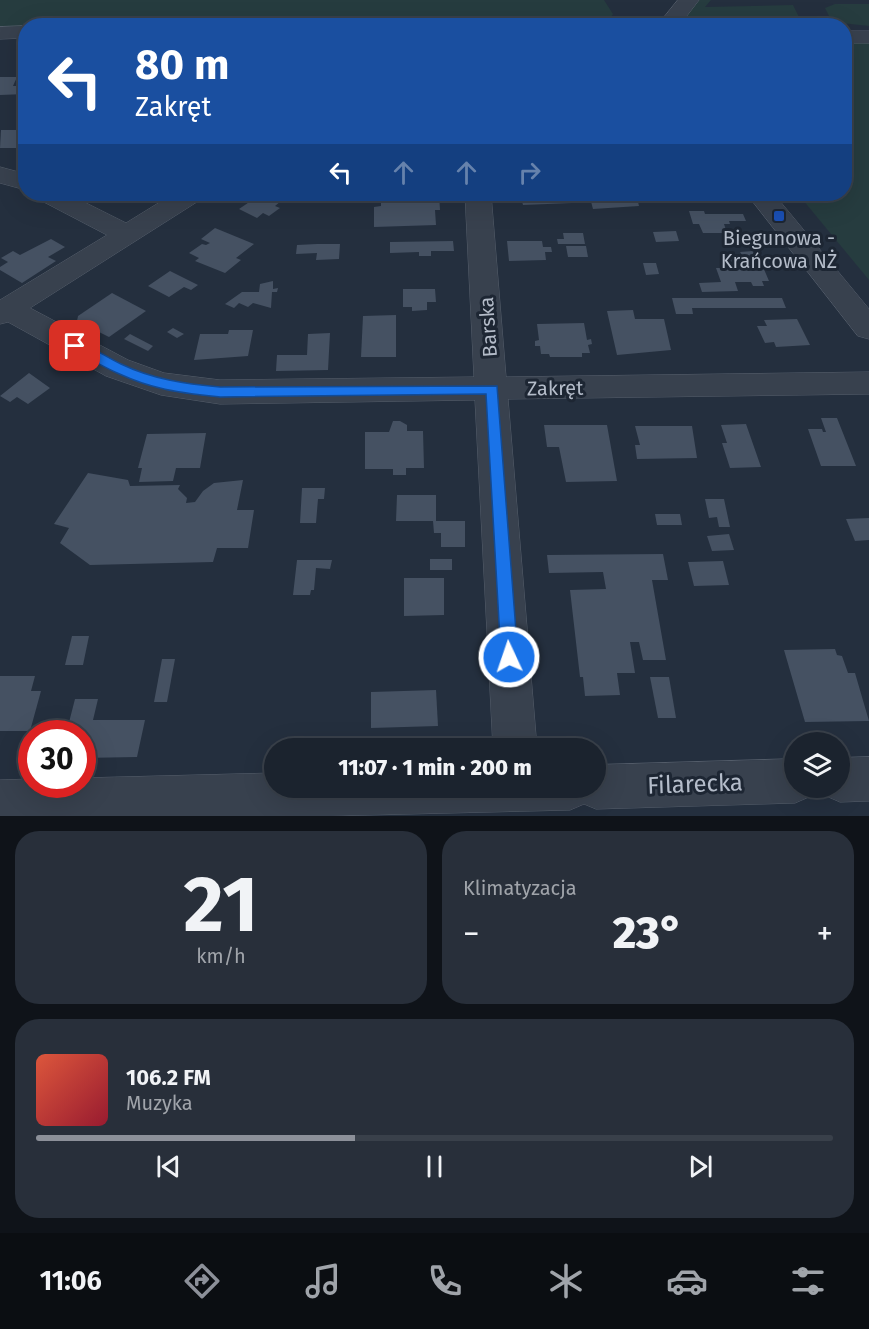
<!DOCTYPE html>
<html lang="pl">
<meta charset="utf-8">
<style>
:root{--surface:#1b232e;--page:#282f3a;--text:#f1f3f6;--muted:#a0a4aa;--line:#39404a;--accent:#8c9099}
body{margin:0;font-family:"Fira Sans",sans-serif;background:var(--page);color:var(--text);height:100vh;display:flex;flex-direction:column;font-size:22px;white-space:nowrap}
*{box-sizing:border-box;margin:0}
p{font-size:20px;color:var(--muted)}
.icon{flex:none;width:33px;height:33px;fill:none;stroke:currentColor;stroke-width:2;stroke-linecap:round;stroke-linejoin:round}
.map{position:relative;height:816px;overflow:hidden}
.details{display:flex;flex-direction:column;gap:15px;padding:15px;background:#0f1319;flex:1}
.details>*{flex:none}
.banner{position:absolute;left:18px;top:18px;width:834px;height:183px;border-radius:24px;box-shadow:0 6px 24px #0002,0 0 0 2px var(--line);background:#1a4fa0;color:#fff;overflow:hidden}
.controls{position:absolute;left:784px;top:732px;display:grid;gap:12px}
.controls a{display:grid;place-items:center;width:66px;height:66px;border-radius:50%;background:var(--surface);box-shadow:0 6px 24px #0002,0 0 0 2px var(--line);font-size:30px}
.speed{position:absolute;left:18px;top:720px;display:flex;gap:12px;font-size:30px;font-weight:700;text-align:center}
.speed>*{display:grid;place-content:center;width:78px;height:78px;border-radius:50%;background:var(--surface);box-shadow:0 6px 24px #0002,0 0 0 2px var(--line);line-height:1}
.speed .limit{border:9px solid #d22;background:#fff;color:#111}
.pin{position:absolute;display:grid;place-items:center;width:51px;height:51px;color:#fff;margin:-26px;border-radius:12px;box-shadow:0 3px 9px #0006}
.me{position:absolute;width:66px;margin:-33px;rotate:357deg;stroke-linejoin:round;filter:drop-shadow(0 0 4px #0008)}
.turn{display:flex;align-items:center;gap:21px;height:126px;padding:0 18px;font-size:27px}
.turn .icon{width:78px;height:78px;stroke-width:2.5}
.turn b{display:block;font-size:42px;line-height:51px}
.lanes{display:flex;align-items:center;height:57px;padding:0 18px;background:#0003;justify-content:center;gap:30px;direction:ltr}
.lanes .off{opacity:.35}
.big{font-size:45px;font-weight:800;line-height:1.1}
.details .card{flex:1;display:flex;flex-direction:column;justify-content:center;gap:9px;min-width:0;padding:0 21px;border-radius:24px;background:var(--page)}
.details .dial{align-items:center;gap:0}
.dial b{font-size:78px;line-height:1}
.song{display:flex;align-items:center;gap:18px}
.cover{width:72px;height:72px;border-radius:9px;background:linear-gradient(135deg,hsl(10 70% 55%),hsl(350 70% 35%))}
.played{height:6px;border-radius:3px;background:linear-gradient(90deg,var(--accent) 40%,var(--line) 40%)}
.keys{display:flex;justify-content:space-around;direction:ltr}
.heat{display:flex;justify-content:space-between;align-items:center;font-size:33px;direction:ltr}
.details .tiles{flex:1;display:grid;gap:15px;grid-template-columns:1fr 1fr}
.card:last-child{grid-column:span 2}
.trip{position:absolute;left:264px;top:738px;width:342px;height:60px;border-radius:30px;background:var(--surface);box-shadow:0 6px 24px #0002,0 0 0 2px var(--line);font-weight:800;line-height:60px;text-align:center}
.menu{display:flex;height:96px;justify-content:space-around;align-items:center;background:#0b0e12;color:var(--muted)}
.menu .icon{width:42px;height:42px}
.menu .active{color:var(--accent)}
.menu b{font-size:27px;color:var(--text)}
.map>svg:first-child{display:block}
.green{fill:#263c3f}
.building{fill:#455162}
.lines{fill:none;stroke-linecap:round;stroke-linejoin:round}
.minor-casing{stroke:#565f6c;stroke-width:1}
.minor{fill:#38414e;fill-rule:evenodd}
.route{fill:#1a73e8;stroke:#114b97;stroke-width:1.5}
.transit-dot{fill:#1a4fb4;stroke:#1d2633;stroke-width:2}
.labels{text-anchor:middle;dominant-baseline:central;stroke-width:6;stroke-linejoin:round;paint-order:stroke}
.poi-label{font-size:20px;fill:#b4bcc9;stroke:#1d2633}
.street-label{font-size:20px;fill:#b4bcc9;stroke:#1d2633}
.near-street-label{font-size:24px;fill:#b4bcc9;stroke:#1d2633}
</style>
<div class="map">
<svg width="869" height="816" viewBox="0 0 869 816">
<rect width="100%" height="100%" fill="#242f3e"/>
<g class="green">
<path d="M0,0H604L613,14L608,23L603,26H456L386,18L26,26L25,28H0Z"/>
<path d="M699,0H711L705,7L793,5L799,17H810L816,25L676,26Z"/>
<path d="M835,4H869V26L832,22L825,8Z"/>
<path d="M845,42H869V280L798,194H844Z"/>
</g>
<g class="building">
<path d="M0,77H17L13,86H26V94L0,95Z"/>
<path d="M1,130H26V131L17,148H0Z"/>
<path d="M261,194L281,201L275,206L280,208L269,216L263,213L257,218L239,209Z"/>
<path d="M409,194H439L440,210H435L436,225L374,227V207L381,206V199L409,198Z"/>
<path d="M520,194H570L572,203L523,205Z"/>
<path d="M589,194H636L639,206L593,209Z"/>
<path d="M675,194H702L704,199L683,202V200H677Z"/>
<path d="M689,211H704L705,214H743L746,221H729L730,224H724L727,233H703L699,224H693Z"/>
<path d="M215,228L254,244L236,258L241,260L225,273L195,261L199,258L189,253L202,244L206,245L210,243L201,239Z"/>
<path d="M676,231L679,241L656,242L653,232Z"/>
<path d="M563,233H583L585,244H558L557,239H564Z"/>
<path d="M51,239L65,247L48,257L56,261L22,283L0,270V267L8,262L1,258L13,251L20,255Z"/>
<path d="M453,241L454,251H431V256H419V252L390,253V242Z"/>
<path d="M507,241H542L543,247H551L552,252H545L546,260L509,261Z"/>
<path d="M317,244H340L339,259L316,260L317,253L296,254L297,245Z"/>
<path d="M566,246H586L588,257H568Z"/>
<path d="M753,251L754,255H758L769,281H762L764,286H753L751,282H735L738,291L702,292L699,283L721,282L716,268H727L722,256L742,255L740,252Z"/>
<path d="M643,263H656L659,274L646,275Z"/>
<path d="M170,271L198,285L191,290L184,287L169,297L148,286Z"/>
<path d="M273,281V289L278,288L277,292H272L271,308L253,303L248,307L239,303L234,308L225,304L242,292H259L260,284Z"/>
<path d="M403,289H435L436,302H427V310L412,311V307H403Z"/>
<path d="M112,293L146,311L109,337L77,321L78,316Z"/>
<path d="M672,298H782L786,308H692L693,314H676Z"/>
<path d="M633,310L635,319H664L671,350L617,355L607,311Z"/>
<path d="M396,315V357H361L363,316Z"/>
<path d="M797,319L810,345L776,347L774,342L765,343L757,326H767L764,320Z"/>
<path d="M584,323L587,340L591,339L592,344L588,345L590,353H582V357H550L549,354H541L540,346H535V341L539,340L537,324Z"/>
<path d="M173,328L184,334L177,338L167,332Z"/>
<path d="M229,330H253L248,356L194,360L200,334H228Z"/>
<path d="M330,333L328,370L276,371L277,355H307L308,334Z"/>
<path d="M130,334L153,346L148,351L124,339Z"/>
<path d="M29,373L50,388L28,404L17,397L10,402L0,396Z"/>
<path d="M821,418H837L856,466H821L808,429H822L823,432H826Z"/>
<path d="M393,421H400L407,425V431H423L424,468H406V475H393V469H365V432H389Z"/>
<path d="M746,424L761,467L730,468L722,443H727L721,425Z"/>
<path d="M544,425H607L617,481L566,482L559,447H547Z"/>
<path d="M635,426H692L697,458L637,459L635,445H640Z"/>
<path d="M206,433L200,468H176L173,481L139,482L142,468H138L147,434Z"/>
<path d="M88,473L128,480L130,486L180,485L178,489L187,498L186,503L195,502L203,491L214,483L243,480L237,510H254L248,548H217L213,562L90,565L60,543L69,528L54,524Z"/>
<path d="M302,488H325L324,499H318L316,523H300Z"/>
<path d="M397,495H436V521H465V547H441V533H434L433,521H396Z"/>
<path d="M705,499H724L730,527H719L717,517L709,518Z"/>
<path d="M655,514H680L682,525H657Z"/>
<path d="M869,518V540L855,541L846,519Z"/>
<path d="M729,534L734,550L712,551L707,536Z"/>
<path d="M663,554L668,580H652L666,660H643L639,642H630L635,673H617L620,695L585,696L583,677H580L570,590L606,589L603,572L549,573L547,555Z"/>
<rect x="430" y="559" width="22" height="11"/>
<path d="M297,560H332L330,569L316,568L314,590H311L310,595H293Z"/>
<path d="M723,561L729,585L694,586L688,562Z"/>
<path d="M404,578H444V615L404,616Z"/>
<path d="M72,636H89L83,665H65Z"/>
<path d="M835,649L837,655L842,656L848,673H855L869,721L805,722L784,650Z"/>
<path d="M162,659H175L167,702H154Z"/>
<path d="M0,676H35L31,691H41L30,731H0Z"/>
<path d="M650,677H669L676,718H658Z"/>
<path d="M436,690L438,726L371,728V692Z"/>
<path d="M75,699H98L93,720H145L137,757L82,758V734H66Z"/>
</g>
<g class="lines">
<defs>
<g id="minor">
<path d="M678,0H699L679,26H657Z"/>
<path d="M391,17L430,22L433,26H267L270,22L277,20Z"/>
<path d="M26,26V38L0,39V27Z"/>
<rect x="844" y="31" width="25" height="12"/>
<path d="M0,167L26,174V190L0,183Z"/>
<path d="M36,194H68L126,223L173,194H204L200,200L30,308L128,360L164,373L220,380L474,377L465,194H491L506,377L869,372V394L508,399L537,748H493L475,400L220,404L161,395L106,376L8,322L0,324V300L107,235L40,200Z"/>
<path d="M747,194H774L869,309V339L858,336Z"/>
<path d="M869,757V801L840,802L824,795L821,788H840V758Z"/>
<path d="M795,759V788H815L811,796L795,803L596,809L584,804L570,810L329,816H0V780L32,779V784H82V778L274,773V788H596V765Z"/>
</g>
</defs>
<use href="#minor" class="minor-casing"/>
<use href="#minor" class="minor"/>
</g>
<path class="route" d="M75,341C91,346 106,357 121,364C152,379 185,384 220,387L497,386L518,657L515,662L509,664L503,662L501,657L486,394L220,397C200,395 179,393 160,388C128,381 99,364 71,349L69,346Z"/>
<rect class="transit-dot" x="773" y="210" width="12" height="12" rx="3"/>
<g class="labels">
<g class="poi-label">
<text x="779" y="238">Biegunowa -<tspan x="779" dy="23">Krańcowa NŻ</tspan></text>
</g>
<g class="street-label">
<text transform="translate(488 327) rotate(-94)">Barska</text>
<text transform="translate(555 388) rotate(-1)">Zakręt</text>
</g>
<g class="near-street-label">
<text transform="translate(695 784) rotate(-2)">Filarecka</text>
</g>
</g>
</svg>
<div class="controls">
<a><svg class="icon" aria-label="layers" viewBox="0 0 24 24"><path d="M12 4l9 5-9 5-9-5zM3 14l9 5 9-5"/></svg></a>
</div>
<div class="speed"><div class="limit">30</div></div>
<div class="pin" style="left:75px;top:346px;background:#d93025"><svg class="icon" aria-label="arrive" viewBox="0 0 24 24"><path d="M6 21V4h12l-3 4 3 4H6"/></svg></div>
<svg class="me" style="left:509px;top:657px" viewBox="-20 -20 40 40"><circle r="17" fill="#1a73e8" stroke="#fff" stroke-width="3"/><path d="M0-11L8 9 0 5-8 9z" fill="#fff"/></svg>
<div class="trip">11:07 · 1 min · 200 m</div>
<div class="banner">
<div class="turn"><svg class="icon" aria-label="left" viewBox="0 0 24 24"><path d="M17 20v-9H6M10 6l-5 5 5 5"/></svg><div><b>80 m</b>Zakręt</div></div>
<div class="lanes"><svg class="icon" aria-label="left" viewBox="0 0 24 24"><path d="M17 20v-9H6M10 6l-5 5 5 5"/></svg><svg class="icon off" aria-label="ahead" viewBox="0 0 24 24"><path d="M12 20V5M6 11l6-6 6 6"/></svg><svg class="icon off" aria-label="ahead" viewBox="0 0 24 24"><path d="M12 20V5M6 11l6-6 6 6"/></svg><svg class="icon off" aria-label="right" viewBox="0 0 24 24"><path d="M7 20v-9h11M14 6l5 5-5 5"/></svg></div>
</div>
</div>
<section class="details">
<div class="tiles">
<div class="card dial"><b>21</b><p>km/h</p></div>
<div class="card"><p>Klimatyzacja</p>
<div class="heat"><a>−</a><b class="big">23°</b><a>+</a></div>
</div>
<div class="card">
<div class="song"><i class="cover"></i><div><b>106.2 FM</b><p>Muzyka</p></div></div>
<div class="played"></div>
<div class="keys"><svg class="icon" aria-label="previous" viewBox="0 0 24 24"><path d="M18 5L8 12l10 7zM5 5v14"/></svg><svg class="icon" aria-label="pause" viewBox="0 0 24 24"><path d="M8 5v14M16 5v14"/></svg><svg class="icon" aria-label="next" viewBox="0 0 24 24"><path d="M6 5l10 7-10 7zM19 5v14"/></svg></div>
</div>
</div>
</section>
<nav class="menu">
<b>11:06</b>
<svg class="icon active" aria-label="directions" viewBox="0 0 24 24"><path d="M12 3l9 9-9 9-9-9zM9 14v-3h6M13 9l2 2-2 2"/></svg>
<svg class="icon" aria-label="music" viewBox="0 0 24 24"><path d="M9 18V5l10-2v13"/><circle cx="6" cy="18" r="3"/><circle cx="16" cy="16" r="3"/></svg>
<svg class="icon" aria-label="phone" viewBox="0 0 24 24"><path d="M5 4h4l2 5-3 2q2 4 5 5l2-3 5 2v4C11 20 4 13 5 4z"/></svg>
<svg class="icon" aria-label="climate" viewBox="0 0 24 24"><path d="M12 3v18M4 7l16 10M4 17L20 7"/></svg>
<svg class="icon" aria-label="car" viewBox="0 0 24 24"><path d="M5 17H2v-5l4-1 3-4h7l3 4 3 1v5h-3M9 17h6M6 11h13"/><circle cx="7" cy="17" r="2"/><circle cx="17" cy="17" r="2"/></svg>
<svg class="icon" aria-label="filters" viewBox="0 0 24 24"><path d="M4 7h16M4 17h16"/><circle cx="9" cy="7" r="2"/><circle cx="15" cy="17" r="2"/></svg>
</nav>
